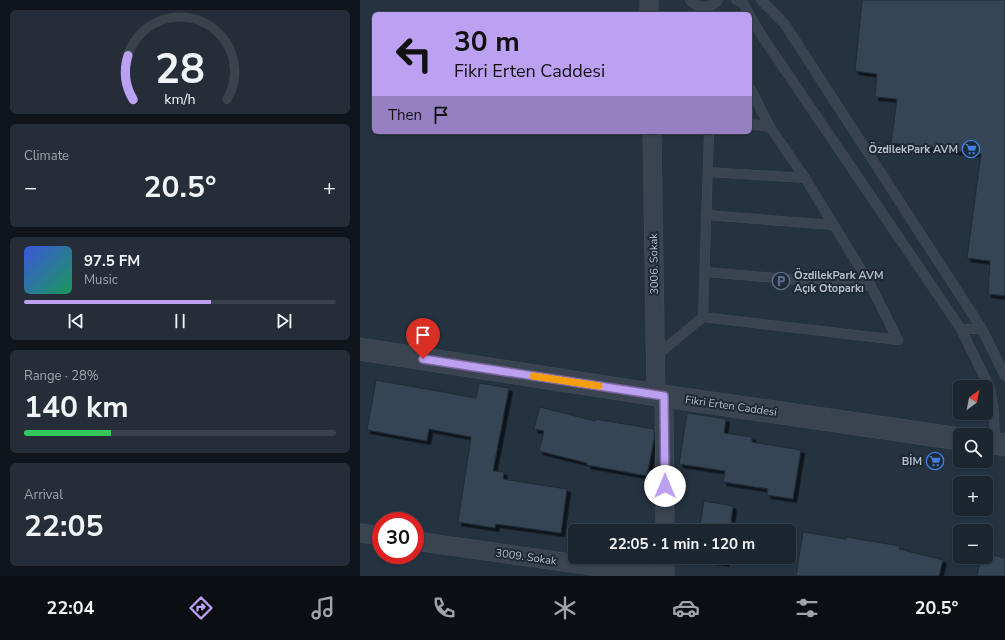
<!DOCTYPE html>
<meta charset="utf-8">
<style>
:root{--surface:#1c2630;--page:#252e38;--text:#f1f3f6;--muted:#a0a5ab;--line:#3a434c;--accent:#bca0f2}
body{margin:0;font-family:"Nunito Sans",sans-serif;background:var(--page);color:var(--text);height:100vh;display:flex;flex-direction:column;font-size:15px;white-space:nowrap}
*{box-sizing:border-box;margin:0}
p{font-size:13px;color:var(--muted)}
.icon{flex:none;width:22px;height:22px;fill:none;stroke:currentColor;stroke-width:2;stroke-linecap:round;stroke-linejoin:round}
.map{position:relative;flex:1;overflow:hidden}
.panel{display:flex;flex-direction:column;gap:10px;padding:10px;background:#0f151a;width:360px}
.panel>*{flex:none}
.guide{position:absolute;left:12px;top:12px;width:380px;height:122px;border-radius:6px;box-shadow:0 1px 3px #0004,0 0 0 1px var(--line);background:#bca0f2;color:#111;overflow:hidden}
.needle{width:26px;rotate:32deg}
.fabs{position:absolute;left:593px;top:380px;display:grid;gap:8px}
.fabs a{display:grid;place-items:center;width:40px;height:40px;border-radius:6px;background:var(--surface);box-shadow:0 1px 3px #0004,0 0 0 1px var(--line);font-size:20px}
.speed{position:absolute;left:12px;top:512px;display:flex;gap:8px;font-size:20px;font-weight:700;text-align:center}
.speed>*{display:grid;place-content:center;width:52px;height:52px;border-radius:50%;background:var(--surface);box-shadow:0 1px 3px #0004,0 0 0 1px var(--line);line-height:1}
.speed .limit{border:6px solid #d22;background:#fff;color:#111}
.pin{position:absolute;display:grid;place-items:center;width:34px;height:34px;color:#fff;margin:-41px -17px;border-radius:50% 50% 50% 0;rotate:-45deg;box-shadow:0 0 4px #0007}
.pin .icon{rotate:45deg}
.me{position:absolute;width:44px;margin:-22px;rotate:0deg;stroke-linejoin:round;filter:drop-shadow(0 0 3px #0008)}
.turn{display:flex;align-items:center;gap:14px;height:84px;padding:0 16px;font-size:18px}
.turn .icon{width:52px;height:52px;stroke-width:2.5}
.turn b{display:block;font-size:28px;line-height:34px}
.then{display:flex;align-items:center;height:38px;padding:0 16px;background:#0003;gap:8px;font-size:15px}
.big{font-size:30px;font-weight:700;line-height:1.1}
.panel .tile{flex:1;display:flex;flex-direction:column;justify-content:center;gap:6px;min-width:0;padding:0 14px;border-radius:6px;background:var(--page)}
.panel .dial{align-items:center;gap:0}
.dial svg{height:104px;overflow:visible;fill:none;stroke:var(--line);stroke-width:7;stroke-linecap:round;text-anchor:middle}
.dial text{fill:var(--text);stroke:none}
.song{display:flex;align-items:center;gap:12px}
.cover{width:48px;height:48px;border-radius:6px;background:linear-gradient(135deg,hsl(230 70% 55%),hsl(150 70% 35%))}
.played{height:4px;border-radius:2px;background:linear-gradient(90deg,var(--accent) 60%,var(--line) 60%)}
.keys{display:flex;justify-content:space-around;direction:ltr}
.heat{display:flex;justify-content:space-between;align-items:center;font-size:22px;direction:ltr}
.charge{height:6px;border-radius:3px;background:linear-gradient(90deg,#34c759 28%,var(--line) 0)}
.trip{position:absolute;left:208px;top:524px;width:228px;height:40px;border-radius:6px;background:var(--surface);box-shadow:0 1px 3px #0004,0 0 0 1px var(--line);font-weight:700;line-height:40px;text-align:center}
.menu{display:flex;height:64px;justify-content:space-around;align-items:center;background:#0b0f13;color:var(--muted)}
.menu .icon{width:28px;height:28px}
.menu .active{color:var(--accent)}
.menu b{font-size:18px;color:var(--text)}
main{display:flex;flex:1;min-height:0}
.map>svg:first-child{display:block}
.building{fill:#344454;stroke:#202b37;filter:url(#shadow)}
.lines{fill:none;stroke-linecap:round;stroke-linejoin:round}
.service-casing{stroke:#434d59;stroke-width:10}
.minor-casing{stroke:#434d59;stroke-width:19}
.tertiary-casing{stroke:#434d59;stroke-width:23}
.service{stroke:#394450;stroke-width:9}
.minor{stroke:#394450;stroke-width:18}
.tertiary{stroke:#394450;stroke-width:22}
.route-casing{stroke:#7a689d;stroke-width:10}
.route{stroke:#bca0f2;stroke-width:7}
.slow{stroke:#f59e0b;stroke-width:7}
.labels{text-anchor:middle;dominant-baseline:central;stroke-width:4;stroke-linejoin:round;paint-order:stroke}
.poi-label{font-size:11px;font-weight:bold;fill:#b6bfca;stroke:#1e2935;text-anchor:end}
.street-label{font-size:11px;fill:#b6bfca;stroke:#1e2935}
</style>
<main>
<section class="panel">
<div class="tile dial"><svg viewBox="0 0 100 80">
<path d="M14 69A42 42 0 1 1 86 69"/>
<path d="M14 69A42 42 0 0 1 10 35" stroke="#bca0f2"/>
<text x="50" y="56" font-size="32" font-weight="700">28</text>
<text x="50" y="72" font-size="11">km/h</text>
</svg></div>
<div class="tile"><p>Climate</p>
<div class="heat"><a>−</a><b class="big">20.5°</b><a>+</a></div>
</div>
<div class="tile">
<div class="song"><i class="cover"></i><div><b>97.5 FM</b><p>Music</p></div></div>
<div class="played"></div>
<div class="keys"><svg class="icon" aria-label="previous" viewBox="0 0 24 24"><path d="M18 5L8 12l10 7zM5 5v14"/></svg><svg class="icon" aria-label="pause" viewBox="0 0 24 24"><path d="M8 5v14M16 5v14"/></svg><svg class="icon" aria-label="next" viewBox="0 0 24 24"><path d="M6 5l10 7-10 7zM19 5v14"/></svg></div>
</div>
<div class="tile"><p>Range · 28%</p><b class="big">140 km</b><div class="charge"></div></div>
<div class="tile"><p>Arrival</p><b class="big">22:05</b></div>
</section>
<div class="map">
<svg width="645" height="576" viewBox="0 0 645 576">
<defs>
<filter id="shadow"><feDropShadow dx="3.5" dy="3.5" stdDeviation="0" flood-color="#0009"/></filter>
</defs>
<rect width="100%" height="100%" fill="#253240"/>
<g class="building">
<path d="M502,0H645V296L628,294L630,261L607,258L621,154L531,143L537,99L515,97L517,74L495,71Z"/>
<path d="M16,380L116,398L119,383L149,388L133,471L144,472L143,479L207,489L201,533L136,524L135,528L98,522L111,437L69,429L67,441L7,430Z"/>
<path d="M180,407L235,421V419L294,429V439L287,476L227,465V463L179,451L184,431L174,429Z"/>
<path d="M327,413L366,419L364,433L392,437V442L441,450L433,499L407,495L408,489L363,482L365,471L319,464Z"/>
<path d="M344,501L373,506L371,522L399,527L398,531H339Z"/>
<path d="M443,532L486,539V537L540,546L539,549L583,560L579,576H436Z"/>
<path d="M626,554L645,558V576H617L621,557H626Z"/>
<path d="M335,557H366L365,563L335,558Z"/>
</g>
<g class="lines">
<defs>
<g id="service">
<path d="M330,0C338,9 350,10 358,0"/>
<path d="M376,0L383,3L389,14"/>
<path d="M401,0L424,23L622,329L645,376"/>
<path d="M390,16L402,36L601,329L630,388L634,413L635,444"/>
<path d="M390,88L410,127L445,178L511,286L538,340"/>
<path d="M390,124L410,127"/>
<path d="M349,132L343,317L538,340"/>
<path d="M348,172L445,178"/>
<path d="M346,215L473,225"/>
<path d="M345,272L511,286"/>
<path d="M601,329H622"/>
<path d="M296,356L343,317"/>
</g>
<g id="minor">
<path d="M289,0V14"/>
<path d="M292,132L296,395"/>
<path d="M304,396L305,531"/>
<path d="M0,533L21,536"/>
<path d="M55,541L302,576"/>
<path d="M305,557V576"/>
</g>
<g id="tertiary">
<path d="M0,349L304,396L600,439"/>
<path d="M626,442L645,445"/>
</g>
</defs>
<use href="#service" class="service-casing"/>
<use href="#minor" class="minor-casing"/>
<use href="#tertiary" class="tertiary-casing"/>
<use href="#service" class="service"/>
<use href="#minor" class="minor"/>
<use href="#tertiary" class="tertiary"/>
</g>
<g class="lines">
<defs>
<path id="route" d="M63,359L304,396L305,486"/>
</defs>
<use href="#route" class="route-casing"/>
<use href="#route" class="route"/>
<path class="slow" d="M173,376L239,386"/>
</g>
<defs>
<symbol id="supermarket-ring" viewBox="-11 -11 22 22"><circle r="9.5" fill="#1e2935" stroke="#3f7fe0" stroke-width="1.5"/><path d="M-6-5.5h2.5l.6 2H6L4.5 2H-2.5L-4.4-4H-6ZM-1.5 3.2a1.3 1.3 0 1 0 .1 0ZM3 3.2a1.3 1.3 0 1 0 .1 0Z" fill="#3f7fe0"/></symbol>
<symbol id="parking-ring" viewBox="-11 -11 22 22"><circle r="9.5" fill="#1e2935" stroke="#5c6f8a" stroke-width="1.5"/><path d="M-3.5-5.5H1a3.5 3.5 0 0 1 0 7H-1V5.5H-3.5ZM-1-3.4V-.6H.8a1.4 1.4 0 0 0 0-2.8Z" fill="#5c6f8a"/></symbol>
</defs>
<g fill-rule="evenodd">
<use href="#supermarket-ring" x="601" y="139" width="20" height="20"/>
<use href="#parking-ring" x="411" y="271" width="20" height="20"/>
<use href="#supermarket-ring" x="565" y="451" width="20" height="20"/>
</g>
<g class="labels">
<g class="poi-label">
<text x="598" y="149">ÖzdilekPark AVM</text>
<text x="434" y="275" text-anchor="start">ÖzdilekPark AVM<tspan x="434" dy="13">Açık Otoparkı</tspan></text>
<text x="562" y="461">BİM</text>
</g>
<g class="street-label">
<text transform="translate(294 264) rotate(-91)">3006. Sokak</text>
<text transform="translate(371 406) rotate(8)">Fikri Erten Caddesi</text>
<text transform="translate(166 557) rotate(8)">3009. Sokak</text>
</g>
</g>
</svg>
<div class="fabs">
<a><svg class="needle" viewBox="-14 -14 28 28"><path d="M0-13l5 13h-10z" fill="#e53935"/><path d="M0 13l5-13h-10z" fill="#a0a5ab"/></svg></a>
<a><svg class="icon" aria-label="search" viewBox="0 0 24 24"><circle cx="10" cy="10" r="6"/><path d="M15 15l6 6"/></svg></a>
<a>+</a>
<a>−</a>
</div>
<div class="speed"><div class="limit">30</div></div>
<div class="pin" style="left:63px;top:359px;background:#d93025"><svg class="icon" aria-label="arrive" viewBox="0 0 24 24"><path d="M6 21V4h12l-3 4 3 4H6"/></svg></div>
<svg class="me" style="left:305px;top:486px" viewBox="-20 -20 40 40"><circle r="19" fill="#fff"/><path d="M0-13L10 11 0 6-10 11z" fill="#bca0f2"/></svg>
<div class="trip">22:05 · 1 min · 120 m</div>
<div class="guide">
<div class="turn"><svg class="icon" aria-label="left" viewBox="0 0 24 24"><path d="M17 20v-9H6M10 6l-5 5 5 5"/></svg><div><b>30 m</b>Fikri Erten Caddesi</div></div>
<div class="then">Then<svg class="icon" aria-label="arrive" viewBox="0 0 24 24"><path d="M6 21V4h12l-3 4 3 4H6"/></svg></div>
</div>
</div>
</main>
<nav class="menu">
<b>22:04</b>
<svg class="icon active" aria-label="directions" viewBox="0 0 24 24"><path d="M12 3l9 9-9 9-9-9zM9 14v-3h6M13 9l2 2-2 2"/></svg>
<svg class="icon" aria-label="music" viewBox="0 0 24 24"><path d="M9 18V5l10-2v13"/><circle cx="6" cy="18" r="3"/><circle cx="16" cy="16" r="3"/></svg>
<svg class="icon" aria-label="phone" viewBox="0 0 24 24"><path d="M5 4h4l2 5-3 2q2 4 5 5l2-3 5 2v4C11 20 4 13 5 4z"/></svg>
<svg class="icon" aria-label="climate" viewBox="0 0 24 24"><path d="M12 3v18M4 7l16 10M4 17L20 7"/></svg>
<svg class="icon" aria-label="car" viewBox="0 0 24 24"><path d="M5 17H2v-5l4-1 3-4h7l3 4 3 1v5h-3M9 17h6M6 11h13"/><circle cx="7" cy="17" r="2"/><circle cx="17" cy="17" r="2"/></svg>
<svg class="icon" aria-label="filters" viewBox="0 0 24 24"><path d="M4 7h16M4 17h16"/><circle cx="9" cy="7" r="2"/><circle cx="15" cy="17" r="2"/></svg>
<b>20.5°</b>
</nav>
